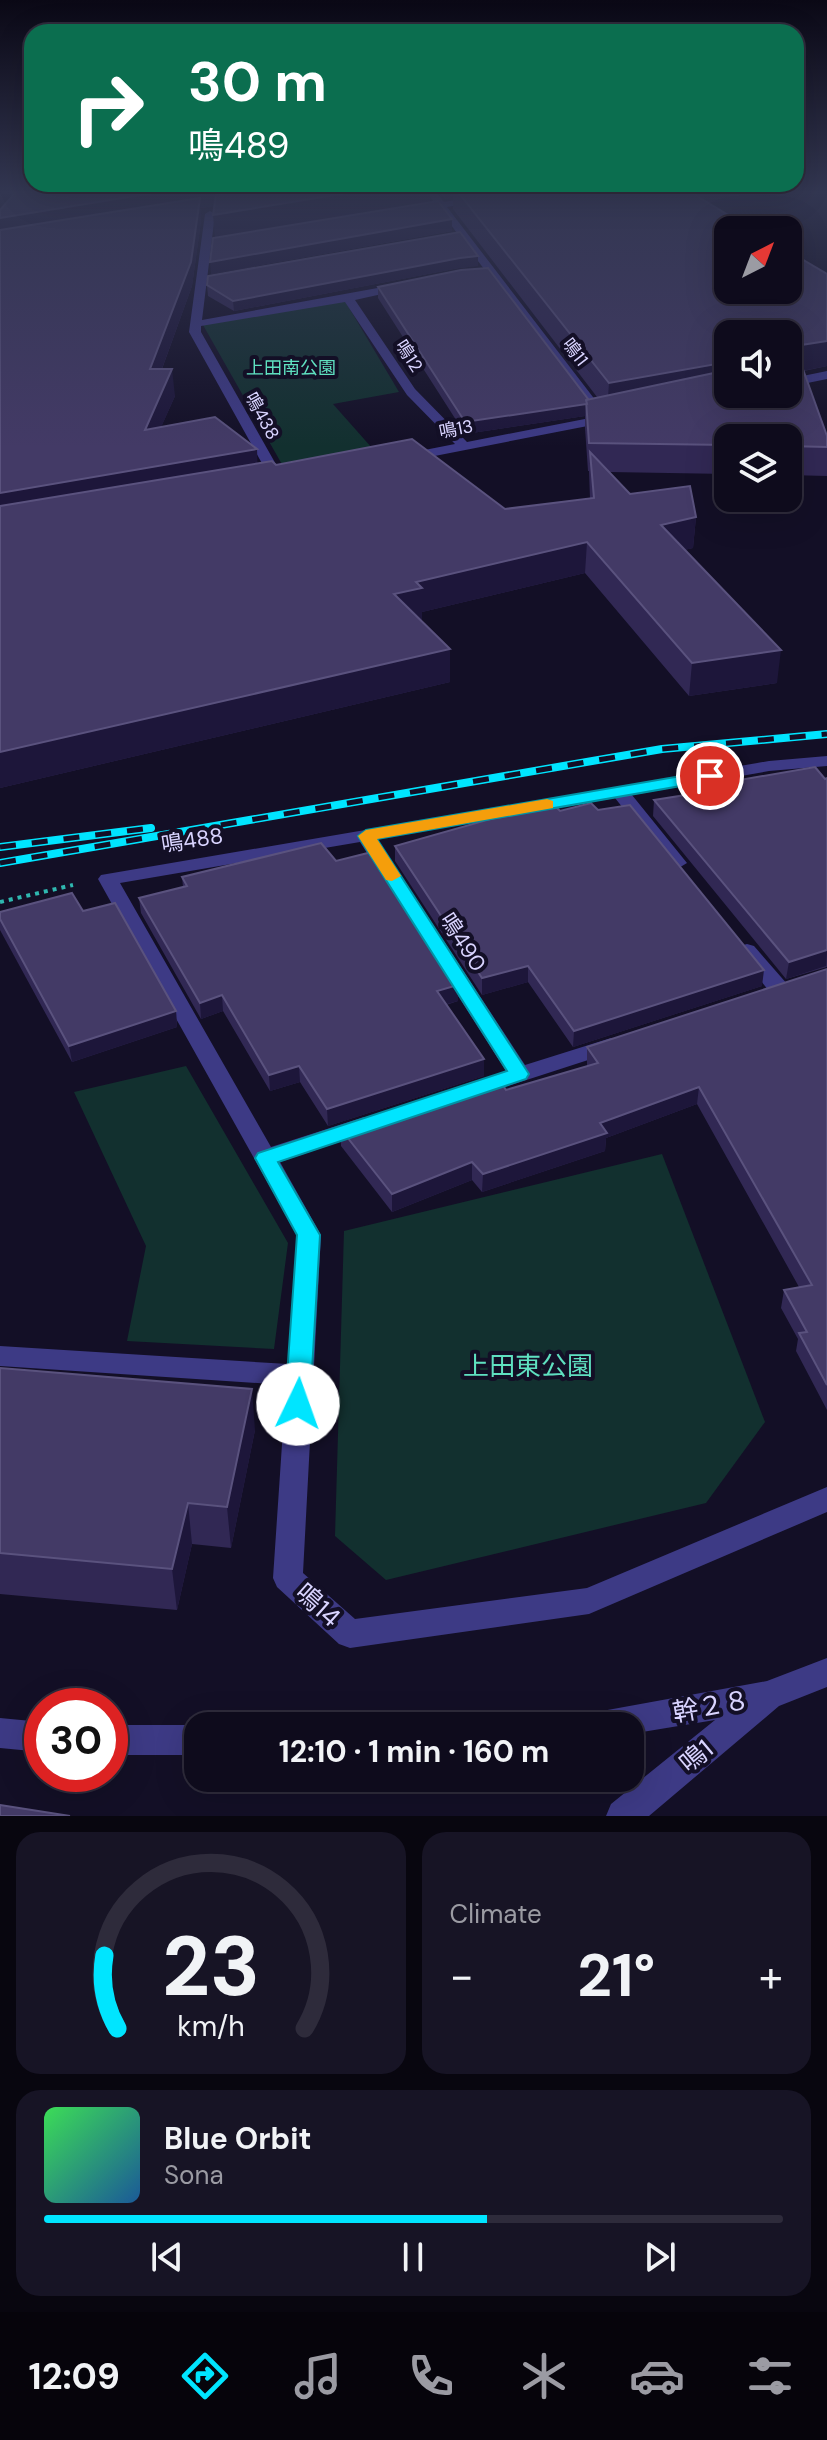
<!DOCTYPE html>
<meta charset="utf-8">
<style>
:root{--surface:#0e0b1c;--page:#171425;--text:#f1f3f6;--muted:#9b9ba3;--line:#2e2b3b;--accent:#00e5ff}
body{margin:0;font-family:"DM Sans","Noto Sans JP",sans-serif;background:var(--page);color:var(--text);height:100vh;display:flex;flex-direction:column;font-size:30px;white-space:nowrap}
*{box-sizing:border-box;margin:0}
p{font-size:26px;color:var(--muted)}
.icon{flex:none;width:44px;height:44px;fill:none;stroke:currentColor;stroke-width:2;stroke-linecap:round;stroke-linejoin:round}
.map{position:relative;height:1816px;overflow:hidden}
.panel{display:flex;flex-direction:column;gap:16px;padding:16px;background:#08060f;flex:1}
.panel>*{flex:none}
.hud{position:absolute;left:24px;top:24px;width:780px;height:168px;border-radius:24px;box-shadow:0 8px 32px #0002,0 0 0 2px var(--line);background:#0b6e4f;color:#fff;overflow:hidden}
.needle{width:52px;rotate:42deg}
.buttons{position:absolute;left:714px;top:216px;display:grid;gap:16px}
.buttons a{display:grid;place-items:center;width:88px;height:88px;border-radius:16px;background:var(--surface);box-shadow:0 8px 32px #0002,0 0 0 2px var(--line);font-size:40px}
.speed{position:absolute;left:24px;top:1688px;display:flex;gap:16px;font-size:40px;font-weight:700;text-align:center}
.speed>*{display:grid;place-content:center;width:104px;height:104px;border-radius:50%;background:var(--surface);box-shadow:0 8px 32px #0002,0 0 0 2px var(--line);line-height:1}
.speed .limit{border:12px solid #d22;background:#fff;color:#111}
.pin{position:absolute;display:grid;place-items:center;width:68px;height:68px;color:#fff;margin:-34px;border:4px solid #fff;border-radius:50%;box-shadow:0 2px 8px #0007}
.me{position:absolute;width:88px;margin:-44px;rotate:3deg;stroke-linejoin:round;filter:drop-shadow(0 0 6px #0008)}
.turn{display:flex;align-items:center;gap:28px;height:168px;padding:0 32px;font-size:36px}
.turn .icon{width:104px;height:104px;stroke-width:2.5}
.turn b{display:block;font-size:56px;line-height:68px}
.big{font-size:60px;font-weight:700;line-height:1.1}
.panel .card{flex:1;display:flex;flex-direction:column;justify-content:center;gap:12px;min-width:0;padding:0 28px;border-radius:24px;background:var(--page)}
.panel .dial{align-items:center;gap:0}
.dial svg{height:208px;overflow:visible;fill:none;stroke:var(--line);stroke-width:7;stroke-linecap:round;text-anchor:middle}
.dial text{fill:var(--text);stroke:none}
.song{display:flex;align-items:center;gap:24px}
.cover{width:96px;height:96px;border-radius:12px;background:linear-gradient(135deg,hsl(130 70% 55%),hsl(210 70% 35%))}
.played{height:8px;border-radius:4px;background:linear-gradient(90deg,var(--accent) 60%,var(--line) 60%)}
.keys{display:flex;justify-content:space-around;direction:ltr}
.heat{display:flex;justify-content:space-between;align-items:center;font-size:44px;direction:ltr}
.panel .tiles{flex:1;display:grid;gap:16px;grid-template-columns:1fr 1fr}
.card:last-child{grid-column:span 2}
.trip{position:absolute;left:184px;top:1712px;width:460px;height:80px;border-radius:24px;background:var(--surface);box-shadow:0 8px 32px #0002,0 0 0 2px var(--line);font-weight:700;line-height:80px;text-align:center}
.dock{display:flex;height:128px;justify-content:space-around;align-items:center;background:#06040b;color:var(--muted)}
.dock .icon{width:56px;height:56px}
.dock .selected{color:var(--accent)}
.dock b{font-size:36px;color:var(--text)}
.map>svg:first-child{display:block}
.green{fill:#12302f}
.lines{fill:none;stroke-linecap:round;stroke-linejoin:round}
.path{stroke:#2fb8b0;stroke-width:4;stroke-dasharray:4 5;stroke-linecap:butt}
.minor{fill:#3d3a85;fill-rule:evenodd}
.rail-casing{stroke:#00e5ff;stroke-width:8}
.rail{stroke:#130f26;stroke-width:5;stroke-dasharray:16;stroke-linecap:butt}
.wall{fill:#312854;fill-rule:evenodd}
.shaded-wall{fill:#1d163a}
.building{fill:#433a66;stroke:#5a527e;stroke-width:2}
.route{fill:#00e5ff;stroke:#0095a6;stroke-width:2}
.slow{fill:#f59e0b}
.labels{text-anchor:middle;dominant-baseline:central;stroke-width:8;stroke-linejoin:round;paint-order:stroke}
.far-street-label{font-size:18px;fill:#d9d4ff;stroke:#130f26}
.far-park-label{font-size:18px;fill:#5fe0c0;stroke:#130f26}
.street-label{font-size:22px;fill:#d9d4ff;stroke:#130f26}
.near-park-label{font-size:26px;fill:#5fe0c0;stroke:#130f26}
.near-street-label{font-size:26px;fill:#d9d4ff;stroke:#130f26}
</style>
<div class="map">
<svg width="827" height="1816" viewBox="0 0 827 1816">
<rect width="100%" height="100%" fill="#130f26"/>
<g class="green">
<path d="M345,301L399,392L333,404L380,457L288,475L203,325Z"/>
<path d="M186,1066L288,1243L274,1349L127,1341L146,1246L74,1092Z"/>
<path d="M662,1154L765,1422L706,1503L386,1580L335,1536L344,1231Z"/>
</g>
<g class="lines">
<path class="path" d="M0,902L73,885"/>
<g class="minor">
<path d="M427,192H436L444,202L500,192H524L447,207L606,414L618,417L603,423L404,462L399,461V455L455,444L407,395L345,302L201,326V332L286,482L274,485L189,332L205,214L210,211L215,214L202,320L405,283L410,286L409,288L355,300L415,389L467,442L595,417L439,209L411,212V208L435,204Z"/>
<path d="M827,371V379L788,387V379Z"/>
<path d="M827,756V766L769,771L632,795L687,863L677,869L670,867L615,798L377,839L525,1065L611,1038L622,1045L619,1050L474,1097L466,1094L463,1089L466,1084L506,1071L360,842L120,883L271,1147L364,1117L372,1119L376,1125L372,1131L280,1162L321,1235L303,1573L355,1619L587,1588L827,1487V1512L589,1614L350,1648L339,1644L277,1587L273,1578L286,1385L0,1366V1346L288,1364L297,1235L98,879L101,875L769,761Z"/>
<path d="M747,944L754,946L788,985L791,990L788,995H772L740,954L737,950L740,946Z"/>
<path d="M827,1658V1687L779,1706L649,1816H606L611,1804L715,1720L630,1734V1726H575L580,1715L767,1681Z"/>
<path d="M0,1718L42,1722V1752L0,1748Z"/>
<path d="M110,1725H198L201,1726H198V1755H110Z"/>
</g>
<defs>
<g id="rail">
<path d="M0,847L151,828"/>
<path d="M0,863L662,749L827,734"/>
</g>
</defs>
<use href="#rail" class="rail-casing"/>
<use href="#rail" class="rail"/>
</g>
<g class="wall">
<path d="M16,192L430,202L452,231L211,274L215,238V206L201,208V221L192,286L162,369L175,396L161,427L257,463L276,465L505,509L590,499L589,471H588L585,428V416L465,434L378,298V287L588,399L597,397L453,209V197L445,199L440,192H779L707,203L827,366L804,371L827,436V476L788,475V438H728V474L609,472L630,494L696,517L693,548L684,550L777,683L689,696L585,573L422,612V620L421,621L450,649V682L0,788ZM728,334L788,394H728Z"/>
<path d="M478,266L459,268L234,311L208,296L207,285Z"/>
<path d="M827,778V967L786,979L653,816L654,800L693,794L694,788Z"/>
<path d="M560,811L762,986L573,1047L528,982L482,995L395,861V846Z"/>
<path d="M336,861L458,985V1001L446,1005L484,1059V1076L328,1126L300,1082L270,1091L223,1011L201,1019L141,913L139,898L183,887L182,877Z"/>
<path d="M83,911L176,1011L177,1027L72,1062L0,930V912Z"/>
<path d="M827,969V1410L796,1351L798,1339L781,1308L784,1290L799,1287L697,1104L606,1138L605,1151L482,1192L472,1180L392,1212L341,1146L340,1128L506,1090L587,1066V1047Z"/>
<path d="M0,1368L255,1430L231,1548L192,1544L177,1610L0,1594Z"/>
</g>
<g class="shaded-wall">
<path d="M159,192H293L201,208V221L192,286L152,396L150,369L0,242V218Z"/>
<path d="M353,192H430V202L215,238L213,215Z"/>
<path d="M445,192H454L453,197L445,199Z"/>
<path d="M705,192H779L704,203Z"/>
<path d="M452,219V231L211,274L210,262Z"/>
<path d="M478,256V266L459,268L234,311L233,301L460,258Z"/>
<path d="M827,341V366L792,373L788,375L789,351L795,346Z"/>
<path d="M728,362V383L607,411L609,383Z"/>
<path d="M172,369L175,396L147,459L145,430Z"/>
<path d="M586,404L585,416L465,434V422Z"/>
<path d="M257,449L258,478L0,524V493Z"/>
<path d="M696,517L693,548L658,556L661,525Z"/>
<path d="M587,542L585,573L422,612V620L394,626V594L416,582Z"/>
<path d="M450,649V682L0,788V752Z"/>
<path d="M781,650L777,683L689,696L692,663Z"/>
<path d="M827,950L826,966L786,979L789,962Z"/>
<path d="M528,966V982L482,995V978Z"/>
<path d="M764,970L762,986L573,1047L574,1031Z"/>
<path d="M458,985V1001L436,1007L437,991Z"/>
<path d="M222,995L223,1011L201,1019L200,1003Z"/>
<path d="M176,1011L177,1027L72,1062L69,1046Z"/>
<path d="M484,1059V1076L328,1126L327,1109Z"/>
<path d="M299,1066L300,1082L270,1091L269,1075Z"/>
<path d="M699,1087L697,1104L606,1138L605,1151L482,1192L483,1174L600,1123Z"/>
<path d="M472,1162V1180L392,1212V1194Z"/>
<path d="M252,1389L255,1430L231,1548L227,1507Z"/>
<path d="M188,1503L192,1544L177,1610L172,1569Z"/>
</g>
<g class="building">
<path d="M16,192H159L0,218V210Z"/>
<path d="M229,192H353L213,215L216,195Z"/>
<path d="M458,192H690L753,230H728V290H788V251L827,274V341L795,346L789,351V362L800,361L827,436V447L788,446V438H728V445L589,443L586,400L728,370V394H788V334H728V362L609,383Z"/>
<path d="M200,198L191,262L150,369H172L145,430L215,417L257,449L0,493V230Z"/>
<path d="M438,201L452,219L210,262L213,238Z"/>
<path d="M460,232L478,256L460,258L233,301L207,285L208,276Z"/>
<path d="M488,268L588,399L586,400L587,404L465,422L378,287L461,270Z"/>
<path d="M412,439L505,509L594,498L590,452L630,494L690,486L696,517L661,525L781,650L692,663L587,542L416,582L422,588L394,594L450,649L0,752V506L272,461L276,465Z"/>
<path d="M815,767L825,779L827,778V950L789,962L654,800L698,793L694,788Z"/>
<path d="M551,802L560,811L591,803L598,810L630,805L764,970L574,1031L528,966L482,978L395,846Z"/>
<path d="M321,843L336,861L372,852L458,985L437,991L484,1059L327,1109L299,1066L269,1075L222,995L200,1003L139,898L187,886L182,877Z"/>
<path d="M72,893L83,911L115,903L176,1011L69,1046L0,919V912Z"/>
<path d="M827,969V1385L799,1333L807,1332L784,1290L812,1285L699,1087L600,1123L607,1133L483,1174L472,1162L392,1194L340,1128L497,1076L506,1090L598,1063L587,1047Z"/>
<path d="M0,1368L252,1389L227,1507L188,1503L172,1569L0,1553Z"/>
<path d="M0,1805L70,1816H0Z"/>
</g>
<linearGradient id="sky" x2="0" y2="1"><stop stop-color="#0a0815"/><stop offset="0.43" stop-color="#333752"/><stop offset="1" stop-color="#333752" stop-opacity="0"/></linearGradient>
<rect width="827" height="447" fill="url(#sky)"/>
<path class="route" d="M710,771L718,776L715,780L377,839L529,1074L526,1079L278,1162L320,1235L310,1404L306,1411L298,1414L289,1411L285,1404L297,1235L255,1158L258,1153L507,1071L358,836L366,830Z"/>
<path class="slow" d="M547,799L553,801V808L377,839L401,876L392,881L386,880L358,836L366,830Z"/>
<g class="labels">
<g class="far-street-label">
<text transform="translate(575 352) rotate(53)">鳴11</text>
<text transform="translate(409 356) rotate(57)">鳴12</text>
<text transform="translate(262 416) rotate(61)">鳴438</text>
<text transform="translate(456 429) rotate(-11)">鳴13</text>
</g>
<g class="far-park-label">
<text x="291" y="368">上田南公園</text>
</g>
<g class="street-label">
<text transform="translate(192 840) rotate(-9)">鳴488</text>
<text transform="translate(463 942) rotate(57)">鳴490</text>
</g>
<g class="near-park-label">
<text x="528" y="1366">上田東公園</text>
</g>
<g class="near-street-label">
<text transform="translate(318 1605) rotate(42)">鳴14</text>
<text transform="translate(711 1706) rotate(-10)">幹２８</text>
<text transform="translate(696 1756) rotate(-40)">鳴1</text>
</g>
</g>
</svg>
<div class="buttons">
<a><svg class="needle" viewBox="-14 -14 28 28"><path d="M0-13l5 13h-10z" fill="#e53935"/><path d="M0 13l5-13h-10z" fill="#9b9ba3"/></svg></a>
<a><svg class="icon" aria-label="sound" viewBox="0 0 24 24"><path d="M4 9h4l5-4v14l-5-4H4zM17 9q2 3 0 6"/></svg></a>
<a><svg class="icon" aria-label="layers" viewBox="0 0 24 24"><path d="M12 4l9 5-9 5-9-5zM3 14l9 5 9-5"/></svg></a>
</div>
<div class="speed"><div class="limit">30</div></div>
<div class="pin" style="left:710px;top:776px;background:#d93025"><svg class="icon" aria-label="arrive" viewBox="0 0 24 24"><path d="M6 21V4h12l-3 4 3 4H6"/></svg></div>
<svg class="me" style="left:298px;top:1404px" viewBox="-20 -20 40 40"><circle r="19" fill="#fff"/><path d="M0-13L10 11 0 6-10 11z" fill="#00e5ff"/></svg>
<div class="trip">12:10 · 1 min · 160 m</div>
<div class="hud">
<div class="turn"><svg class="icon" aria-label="right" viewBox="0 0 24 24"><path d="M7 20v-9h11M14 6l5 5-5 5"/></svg><div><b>30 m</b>鳴489</div></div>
</div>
</div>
<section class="panel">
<div class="tiles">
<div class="card dial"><svg viewBox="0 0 100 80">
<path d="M14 69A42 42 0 1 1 86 69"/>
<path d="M14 69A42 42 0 0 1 9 41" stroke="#00e5ff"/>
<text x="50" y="56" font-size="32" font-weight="700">23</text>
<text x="50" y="72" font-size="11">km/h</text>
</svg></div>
<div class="card"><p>Climate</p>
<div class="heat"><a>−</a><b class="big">21°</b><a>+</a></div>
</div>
<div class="card">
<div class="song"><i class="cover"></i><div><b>Blue Orbit</b><p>Sona</p></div></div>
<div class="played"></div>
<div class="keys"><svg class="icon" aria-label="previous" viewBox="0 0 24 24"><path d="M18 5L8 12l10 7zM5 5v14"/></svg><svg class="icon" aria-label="pause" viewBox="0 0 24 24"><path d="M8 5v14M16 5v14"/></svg><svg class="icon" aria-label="next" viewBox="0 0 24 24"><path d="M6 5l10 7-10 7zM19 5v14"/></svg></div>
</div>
</div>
</section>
<nav class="dock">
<b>12:09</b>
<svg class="icon selected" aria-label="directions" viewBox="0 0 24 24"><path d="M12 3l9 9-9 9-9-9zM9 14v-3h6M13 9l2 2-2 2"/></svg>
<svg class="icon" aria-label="music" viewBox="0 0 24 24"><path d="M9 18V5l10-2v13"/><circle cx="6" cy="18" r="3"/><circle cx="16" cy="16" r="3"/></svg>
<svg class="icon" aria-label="phone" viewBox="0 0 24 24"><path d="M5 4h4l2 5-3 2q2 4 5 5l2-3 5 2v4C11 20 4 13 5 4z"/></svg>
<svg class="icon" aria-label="climate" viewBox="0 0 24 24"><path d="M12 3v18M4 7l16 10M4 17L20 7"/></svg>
<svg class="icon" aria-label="car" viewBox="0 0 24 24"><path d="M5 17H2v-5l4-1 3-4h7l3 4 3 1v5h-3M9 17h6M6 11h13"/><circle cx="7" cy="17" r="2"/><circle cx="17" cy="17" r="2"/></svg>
<svg class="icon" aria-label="filters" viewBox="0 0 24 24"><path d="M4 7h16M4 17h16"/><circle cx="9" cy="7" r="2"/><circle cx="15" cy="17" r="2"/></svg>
</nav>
